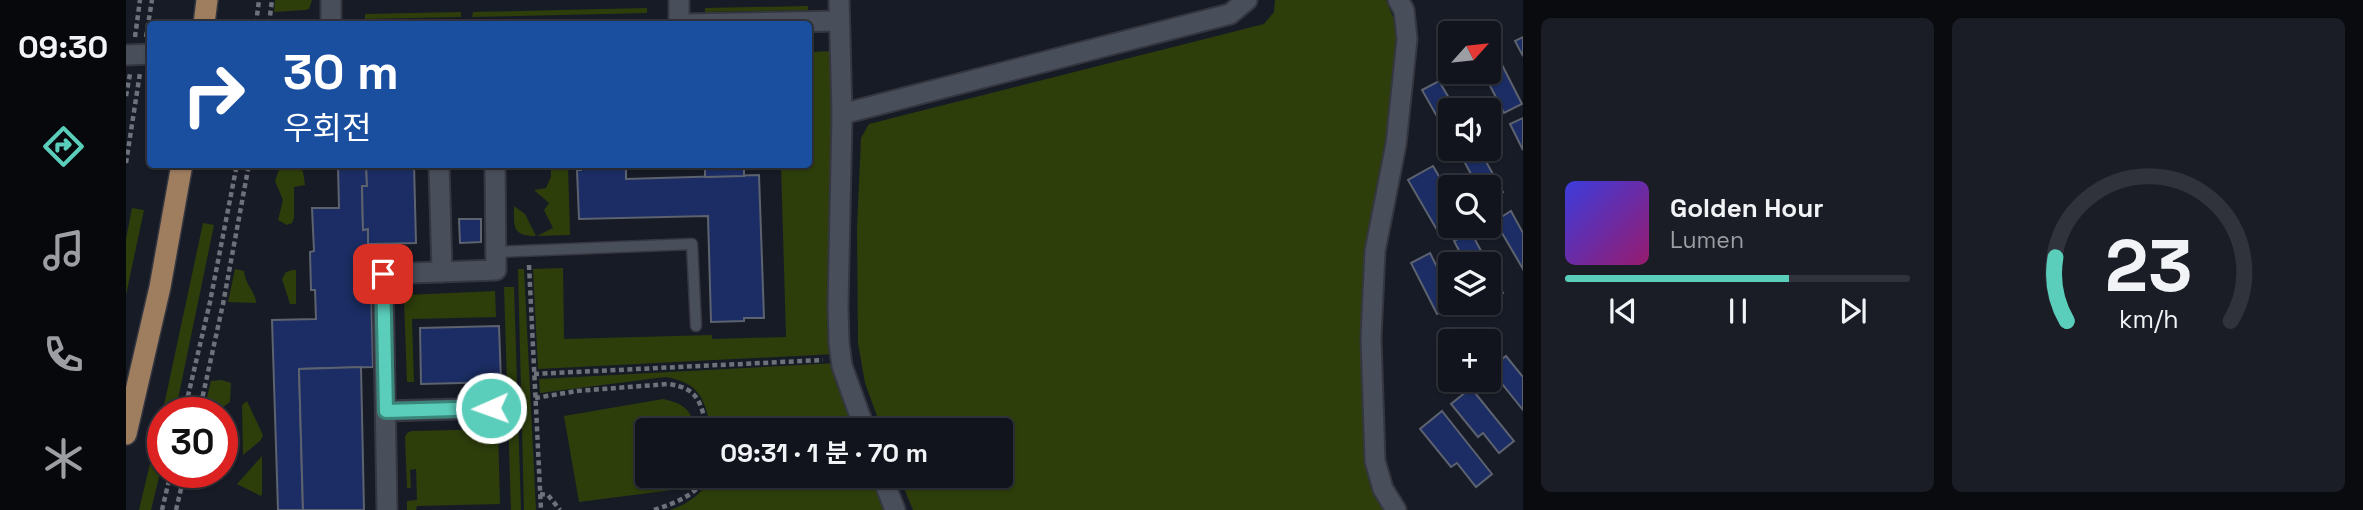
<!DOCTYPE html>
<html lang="ko">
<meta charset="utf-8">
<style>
:root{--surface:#11141c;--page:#1a1d25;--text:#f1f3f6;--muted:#9c9ea3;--line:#30333b;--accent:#5bcebb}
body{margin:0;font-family:"Space Grotesk","Noto Sans KR",sans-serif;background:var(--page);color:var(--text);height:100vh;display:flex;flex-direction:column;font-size:26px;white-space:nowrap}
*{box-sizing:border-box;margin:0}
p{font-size:23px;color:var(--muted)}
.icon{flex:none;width:38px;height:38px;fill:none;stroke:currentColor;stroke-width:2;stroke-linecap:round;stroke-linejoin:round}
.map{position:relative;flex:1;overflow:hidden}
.sheet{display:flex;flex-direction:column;gap:18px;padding:18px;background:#090b0f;width:840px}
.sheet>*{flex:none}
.hud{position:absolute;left:21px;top:21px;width:665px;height:147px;border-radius:7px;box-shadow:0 2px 5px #0004,0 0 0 2px var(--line);background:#1a4fa0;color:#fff;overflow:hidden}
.needle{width:46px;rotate:63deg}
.fabs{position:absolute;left:1312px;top:21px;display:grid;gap:14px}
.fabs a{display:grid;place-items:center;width:63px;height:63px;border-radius:7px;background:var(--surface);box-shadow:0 2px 5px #0004,0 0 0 2px var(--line);font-size:35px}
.speed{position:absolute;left:21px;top:397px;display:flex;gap:14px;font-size:35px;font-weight:700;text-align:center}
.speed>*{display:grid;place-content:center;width:91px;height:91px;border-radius:50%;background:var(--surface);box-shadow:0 2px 5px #0004,0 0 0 2px var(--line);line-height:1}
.speed .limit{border:10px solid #d22;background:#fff;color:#111}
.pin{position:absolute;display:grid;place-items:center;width:60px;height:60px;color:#fff;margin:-30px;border-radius:14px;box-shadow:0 4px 10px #0006}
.me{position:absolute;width:77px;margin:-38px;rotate:268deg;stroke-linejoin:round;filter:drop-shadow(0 0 5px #0008)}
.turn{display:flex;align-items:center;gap:24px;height:147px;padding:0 21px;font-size:32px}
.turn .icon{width:91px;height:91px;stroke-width:2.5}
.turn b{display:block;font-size:49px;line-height:60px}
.sheet .card{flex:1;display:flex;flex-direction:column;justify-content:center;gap:10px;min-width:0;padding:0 24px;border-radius:10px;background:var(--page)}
.sheet .dial{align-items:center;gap:0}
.dial svg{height:182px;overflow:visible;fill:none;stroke:var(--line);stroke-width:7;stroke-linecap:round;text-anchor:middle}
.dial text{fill:var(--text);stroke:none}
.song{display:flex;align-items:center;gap:21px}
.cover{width:84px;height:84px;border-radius:10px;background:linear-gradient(135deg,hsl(240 70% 55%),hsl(320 70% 35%))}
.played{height:7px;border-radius:4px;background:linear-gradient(90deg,var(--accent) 65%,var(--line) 65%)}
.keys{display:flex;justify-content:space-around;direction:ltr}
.sheet .tiles{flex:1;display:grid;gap:18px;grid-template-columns:repeat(2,1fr)}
.trip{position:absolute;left:509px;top:418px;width:378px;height:70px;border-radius:7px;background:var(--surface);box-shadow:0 2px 5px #0004,0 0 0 2px var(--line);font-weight:600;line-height:70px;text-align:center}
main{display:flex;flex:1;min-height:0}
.menu{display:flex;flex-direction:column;width:126px;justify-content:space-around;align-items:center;background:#07080b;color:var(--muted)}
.menu .icon{width:49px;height:49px}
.menu .selected{color:var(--accent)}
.menu b{font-size:32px;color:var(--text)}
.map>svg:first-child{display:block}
.green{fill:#2d3e0b}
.building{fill:#1b2d64;stroke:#5d626f;stroke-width:2}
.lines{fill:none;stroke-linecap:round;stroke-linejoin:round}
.lane-casing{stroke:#353740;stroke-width:13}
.street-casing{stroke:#353740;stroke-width:23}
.primary-casing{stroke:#353740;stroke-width:24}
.path{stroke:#6d717a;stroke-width:4.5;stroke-dasharray:5 3.5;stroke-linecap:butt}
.lane{stroke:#494e5b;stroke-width:10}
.street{stroke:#494e5b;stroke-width:19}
.primary{stroke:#9f7d5f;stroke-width:21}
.route-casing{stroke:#3b867a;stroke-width:18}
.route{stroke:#5bcebb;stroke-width:12}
</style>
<main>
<nav class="menu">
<b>09:30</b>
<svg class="icon selected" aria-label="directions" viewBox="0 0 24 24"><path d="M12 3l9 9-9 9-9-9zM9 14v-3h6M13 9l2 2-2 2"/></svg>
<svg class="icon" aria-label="music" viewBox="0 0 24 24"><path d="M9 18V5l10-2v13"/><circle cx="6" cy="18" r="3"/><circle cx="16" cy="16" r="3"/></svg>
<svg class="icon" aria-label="phone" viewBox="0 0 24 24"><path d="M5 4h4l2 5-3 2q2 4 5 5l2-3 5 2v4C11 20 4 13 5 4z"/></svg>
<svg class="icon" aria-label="climate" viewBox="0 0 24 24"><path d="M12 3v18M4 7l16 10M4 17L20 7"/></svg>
</nav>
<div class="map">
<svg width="1397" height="510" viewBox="0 0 1397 510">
<rect width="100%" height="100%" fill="#171b26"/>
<g class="green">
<path d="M149,0H186L183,9L179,10L148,12Z"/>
<path d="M1149,0H1260L1269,22L1273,38L1262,149L1242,253L1261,510H787L773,476H875V430H756L739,383L732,343L731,229L735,138L743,124L1138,24L1148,12Z"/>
<path d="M682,6V10L579,12V8Z"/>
<path d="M521,8V13L346,17L347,12Z"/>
<path d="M335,12V17L239,19V14Z"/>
<path d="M709,51V354L412,369L407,269L437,268L438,339L586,335V339L660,337L655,165L682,164L683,52Z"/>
<path d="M159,165H171L177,172L179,185L168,187V218L166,223L161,225L152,220L157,200L149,181L153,170Z"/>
<path d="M425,165H442L444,235L411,236L427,228L418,210L423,203L408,190L420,188L425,177Z"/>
<path d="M388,206L399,214L410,236C386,236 388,227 388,206Z"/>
<path d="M6,208L18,210L0,295V239Z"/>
<path d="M77,223L88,225L52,399L48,413H37V461L25,510H13L40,396Z"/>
<path d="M109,269L118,271C120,287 130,292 130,303L102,302Z"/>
<path d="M392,269H398L410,510H398Z"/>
<path d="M167,270H170V304H164L156,279L160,272Z"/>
<path d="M378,287H388L395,510H385Z"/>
<path d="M369,291L370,317L286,319L288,382H281L278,301L281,295Z"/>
<path d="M710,363L731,430H585C579,400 574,382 539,377L414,393L413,379Z"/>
<path d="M96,380L105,383L104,402L89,413H77L85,381Z"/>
<path d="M537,399C560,404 563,409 571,430H522V476H569L565,482L554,489L453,502L438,416Z"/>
<path d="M121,401L137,435L135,440L117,455L116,405Z"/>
<path d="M372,429L374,504L291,506L290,510H281V501L291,500L290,469L284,470L285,488H281L279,437L281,433L286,431Z"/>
<path d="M136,456V494L135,496L111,484Z"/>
<path d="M585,476H748L760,510H544C562,504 577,494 585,476Z"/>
</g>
<g class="building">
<path d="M1397,37V56L1389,41Z"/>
<path d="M1369,51L1396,104L1378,113L1357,72H1363V54Z"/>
<path d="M1313,81L1330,110H1325V141L1296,90Z"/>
<path d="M1397,118V150L1384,124Z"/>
<path d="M1339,149H1353L1377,192L1363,200V187H1352L1333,152Z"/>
<path d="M208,164H240L241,186H236L237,230L242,229V244H266V249L244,250L247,367L173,369L177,510H152L146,320L190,319L189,290H185L184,252L188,251L186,208H213L212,166Z"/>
<path d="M240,164H288L290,243L242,244V229L237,230L236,186H241Z"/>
<path d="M455,164H500V179L633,175L638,318H618V321L585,322L582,216L453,219L451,170H455Z"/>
<path d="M579,164H618V176L579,177Z"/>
<path d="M1307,166L1325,197V223L1311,230L1282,180Z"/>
<path d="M1385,211L1397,233V269L1369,221Z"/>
<path d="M333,219H355V242L334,243Z"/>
<path d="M1345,232L1362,264H1340L1328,241Z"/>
<path d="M1304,253L1325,295V303L1330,305L1311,314L1285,263Z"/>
<path d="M1363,266L1377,293L1363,300Z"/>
<path d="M373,326L375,382L295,384L294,328Z"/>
<path d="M1380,356L1397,377V410L1364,369Z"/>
<path d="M235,367L238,510H177L173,369Z"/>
<path d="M1345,388L1388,441L1373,453L1357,433L1352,437L1325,404Z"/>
<path d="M1316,411L1366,474L1350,487L1331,463L1325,467L1294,429Z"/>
</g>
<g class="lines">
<defs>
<path id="lane" d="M370,252L566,244L570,326"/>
<g id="street">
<path d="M553,0V24"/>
<path d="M713,0L716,114L712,306L713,343L716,366L739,430"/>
<path d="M205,24V0"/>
<path d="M559,24L713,21"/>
<path d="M0,55L24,54"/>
<path d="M716,114L1104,14L1121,0"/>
<path d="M313,164L316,272"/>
<path d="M260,411L365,408"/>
<path d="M756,476L769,510"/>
<path d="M261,510L257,274L370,270L369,164"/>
<path d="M1270,510L1257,489L1249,461L1245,338L1249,251L1270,144L1281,39L1278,10L1272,0"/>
</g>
<g id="primary">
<path d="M78,24L81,0"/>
<path d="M0,434L34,287L56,164"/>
</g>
</defs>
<use href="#lane" class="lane-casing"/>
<use href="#street" class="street-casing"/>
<use href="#primary" class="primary-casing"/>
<g class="path">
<path d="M130,24L133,0"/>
<path d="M143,24L146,0"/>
<path d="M9,37L14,0"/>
<path d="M20,37L26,0"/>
<path d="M0,96L4,74"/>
<path d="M0,163L14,73"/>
<path d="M403,265L415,510"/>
<path d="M408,374L697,360"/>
<path d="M409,398L451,391L542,384C573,388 575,403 581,430"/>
<path d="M58,413L84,302L111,164"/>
<path d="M73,413L97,304L123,164"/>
<path d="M414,494L422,495L434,510"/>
<path d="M36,510L45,472"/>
<path d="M50,510L59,472"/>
<path d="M528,510C549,503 569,496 581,476"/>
</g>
<use href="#lane" class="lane"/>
<use href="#street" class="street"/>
<use href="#primary" class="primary"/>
</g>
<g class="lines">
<defs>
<path id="route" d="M257,274L260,411L365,408"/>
</defs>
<use href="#route" class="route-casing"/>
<use href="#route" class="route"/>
</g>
</svg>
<div class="fabs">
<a><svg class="needle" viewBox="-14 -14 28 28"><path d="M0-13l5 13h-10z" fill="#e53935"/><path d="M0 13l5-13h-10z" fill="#9c9ea3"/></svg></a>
<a><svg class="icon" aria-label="sound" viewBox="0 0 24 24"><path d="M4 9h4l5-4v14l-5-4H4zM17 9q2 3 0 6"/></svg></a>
<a><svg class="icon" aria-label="search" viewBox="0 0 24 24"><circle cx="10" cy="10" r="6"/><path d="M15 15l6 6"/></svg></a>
<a><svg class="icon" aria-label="layers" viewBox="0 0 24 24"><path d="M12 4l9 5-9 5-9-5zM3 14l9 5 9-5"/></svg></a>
<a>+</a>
</div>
<div class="speed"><div class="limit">30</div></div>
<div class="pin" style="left:257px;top:274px;background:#d93025"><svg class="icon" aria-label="arrive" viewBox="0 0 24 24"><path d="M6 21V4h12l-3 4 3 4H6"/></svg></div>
<svg class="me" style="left:365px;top:408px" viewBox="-20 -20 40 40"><circle r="17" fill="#5bcebb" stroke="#fff" stroke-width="3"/><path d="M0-11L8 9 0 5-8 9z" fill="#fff"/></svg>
<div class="trip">09:31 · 1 분 · 70 m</div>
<div class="hud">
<div class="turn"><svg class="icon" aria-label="right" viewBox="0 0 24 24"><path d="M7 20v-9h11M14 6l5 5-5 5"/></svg><div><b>30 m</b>우회전</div></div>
</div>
</div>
<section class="sheet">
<div class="tiles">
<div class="card">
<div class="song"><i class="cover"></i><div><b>Golden Hour</b><p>Lumen</p></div></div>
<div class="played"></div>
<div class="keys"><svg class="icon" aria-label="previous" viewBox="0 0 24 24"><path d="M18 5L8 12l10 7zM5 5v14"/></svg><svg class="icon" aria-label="pause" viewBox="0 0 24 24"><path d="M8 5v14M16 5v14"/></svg><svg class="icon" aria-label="next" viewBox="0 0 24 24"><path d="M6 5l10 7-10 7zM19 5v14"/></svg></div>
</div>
<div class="card dial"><svg viewBox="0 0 100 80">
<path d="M14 69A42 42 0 1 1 86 69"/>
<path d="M14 69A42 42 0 0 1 9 41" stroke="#5bcebb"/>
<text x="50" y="56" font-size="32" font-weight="700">23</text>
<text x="50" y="72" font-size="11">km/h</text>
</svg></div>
</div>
</section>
</main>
